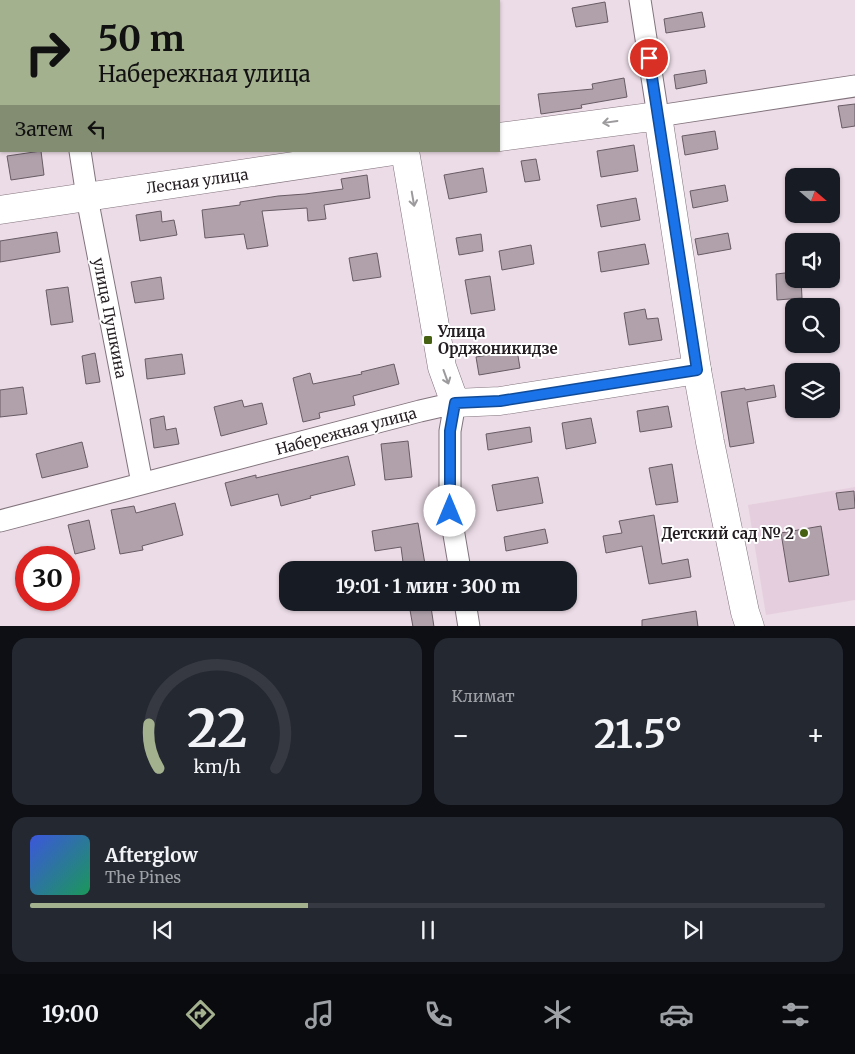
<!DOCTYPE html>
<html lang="ru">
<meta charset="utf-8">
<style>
:root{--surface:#171b24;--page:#242831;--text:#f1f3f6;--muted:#9ea1a6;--line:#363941;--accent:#a4b18f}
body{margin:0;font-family:Merriweather,serif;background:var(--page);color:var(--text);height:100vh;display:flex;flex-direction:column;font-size:19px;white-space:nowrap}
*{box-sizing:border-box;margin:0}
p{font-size:16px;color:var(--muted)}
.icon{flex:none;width:28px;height:28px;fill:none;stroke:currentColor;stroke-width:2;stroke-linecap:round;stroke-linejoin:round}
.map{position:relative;height:626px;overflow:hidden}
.sheet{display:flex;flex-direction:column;gap:12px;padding:12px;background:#0d0f14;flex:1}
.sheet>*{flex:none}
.guide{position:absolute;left:0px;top:0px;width:500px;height:152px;box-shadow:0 1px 4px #0004;background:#a4b18f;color:#111;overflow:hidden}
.needle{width:32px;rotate:110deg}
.buttons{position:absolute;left:785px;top:168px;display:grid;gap:10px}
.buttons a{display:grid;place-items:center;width:55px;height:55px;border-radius:10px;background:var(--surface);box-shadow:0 1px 4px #0004;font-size:25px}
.speed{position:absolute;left:15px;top:546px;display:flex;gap:10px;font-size:25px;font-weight:700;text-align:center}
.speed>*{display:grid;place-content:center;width:65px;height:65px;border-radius:50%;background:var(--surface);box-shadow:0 1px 4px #0004;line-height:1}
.speed .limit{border:8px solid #d22;background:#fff;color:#111}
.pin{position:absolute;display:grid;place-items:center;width:42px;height:42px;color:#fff;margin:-21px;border:2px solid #fff;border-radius:50%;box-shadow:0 1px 5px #0007}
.me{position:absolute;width:55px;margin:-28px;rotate:0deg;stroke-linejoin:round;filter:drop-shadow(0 0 4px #0008)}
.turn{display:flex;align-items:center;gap:18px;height:105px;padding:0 15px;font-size:22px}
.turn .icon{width:65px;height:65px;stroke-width:2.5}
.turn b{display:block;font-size:35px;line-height:42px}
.then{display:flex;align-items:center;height:48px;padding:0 15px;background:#0003;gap:10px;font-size:19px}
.big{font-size:38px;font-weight:700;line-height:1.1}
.sheet .widget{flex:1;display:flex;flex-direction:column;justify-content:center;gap:8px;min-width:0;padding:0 18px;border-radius:15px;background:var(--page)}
.sheet .dial{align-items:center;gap:0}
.dial svg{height:130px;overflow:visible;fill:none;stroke:var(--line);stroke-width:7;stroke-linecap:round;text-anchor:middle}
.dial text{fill:var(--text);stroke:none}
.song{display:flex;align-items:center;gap:15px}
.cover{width:60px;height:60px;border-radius:8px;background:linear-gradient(135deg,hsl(230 70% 55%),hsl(150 70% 35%))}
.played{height:5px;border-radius:2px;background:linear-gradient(90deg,var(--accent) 35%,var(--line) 35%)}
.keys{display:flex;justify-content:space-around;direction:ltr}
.heat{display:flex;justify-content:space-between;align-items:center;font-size:28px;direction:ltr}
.sheet .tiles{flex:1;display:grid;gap:12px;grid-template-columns:1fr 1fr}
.widget:last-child{grid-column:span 2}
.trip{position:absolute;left:279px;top:561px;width:298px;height:50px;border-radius:15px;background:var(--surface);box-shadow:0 1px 4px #0004;font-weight:700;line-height:50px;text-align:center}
.dock{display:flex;height:80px;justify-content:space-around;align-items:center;background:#090b0e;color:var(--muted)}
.dock .icon{width:35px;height:35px}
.dock .active{color:var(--accent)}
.dock b{font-size:22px;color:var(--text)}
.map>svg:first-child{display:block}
.built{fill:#e5cfde}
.building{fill:#b0a1ab;stroke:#685b64}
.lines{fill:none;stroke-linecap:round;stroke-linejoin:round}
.minor-casing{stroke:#82747d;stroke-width:23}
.major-casing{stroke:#82747d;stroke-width:29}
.minor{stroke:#fff;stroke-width:21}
.major{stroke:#fff;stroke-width:28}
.oneway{stroke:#9c9a9c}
.route-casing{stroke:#114b97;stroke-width:12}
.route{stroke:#1a73e8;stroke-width:9}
.poi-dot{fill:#466112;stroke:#fff;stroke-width:2}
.labels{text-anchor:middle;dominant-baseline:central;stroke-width:4;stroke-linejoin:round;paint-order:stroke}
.street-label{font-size:15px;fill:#241e22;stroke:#fff}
.poi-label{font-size:15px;font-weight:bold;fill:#241e22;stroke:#fff;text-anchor:start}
</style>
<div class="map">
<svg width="855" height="627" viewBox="0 0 855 627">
<rect width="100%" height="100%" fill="#ecdce7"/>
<path class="built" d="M855,487V600L766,615L748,505Z"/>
<g class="building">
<path d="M605,2L608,22L576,27L572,8Z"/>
<path d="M702,12L705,27L666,33L664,19Z"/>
<path d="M705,70L707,83L676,89L674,75Z"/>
<path d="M624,78L627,97L581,105L582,108L541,114L538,94L593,89L592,84Z"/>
<path d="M855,104V126L842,128L838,106Z"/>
<path d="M715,131L718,149L685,155L682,136Z"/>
<path d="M634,145L638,171L601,177L597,151Z"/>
<path d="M41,151L44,175L11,180L7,156Z"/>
<path d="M536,159L540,180L525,182L521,161Z"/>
<path d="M483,168L487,192L449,199L444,175Z"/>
<path d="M367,175L370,198L324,205L326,219L308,221L307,208L262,211L268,246L247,249L244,234L205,238L202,210L240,205V202L278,196L305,194L343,189L341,179Z"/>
<path d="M725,185L728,201L693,208L690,191Z"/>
<path d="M636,198L640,220L601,227L597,205Z"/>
<path d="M161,211L162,222L174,220L177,235L140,241L136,215Z"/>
<path d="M57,232L60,252L0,262V241Z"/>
<path d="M728,233L731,249L698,255L695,239Z"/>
<path d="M481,234L483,251L459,255L456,238Z"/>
<path d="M645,244L649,264L601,272L598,252Z"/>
<path d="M531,245L534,264L502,270L499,251Z"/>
<path d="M377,253L381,277L353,281L349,258Z"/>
<path d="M794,272V279H801L802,298L777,300L776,274Z"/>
<path d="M490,276L495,310L471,314L465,280Z"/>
<path d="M161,277L164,299L135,303L131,282Z"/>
<path d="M68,287L73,322L51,325L46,290Z"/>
<path d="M645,309L647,319L658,318L662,340L629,345L624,313Z"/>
<path d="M517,350L520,368L479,375L476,357Z"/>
<path d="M95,353L100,382L86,384L82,356Z"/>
<path d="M182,354L185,374L147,379L145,359Z"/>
<path d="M394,364L399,384L353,396L355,405L319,413L320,418L303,422L293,378L310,373L313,384L362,374L361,372Z"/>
<path d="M774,385L776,397L747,402L754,443L730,447L721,392L745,388V390Z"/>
<path d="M23,387L27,414L0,417V390Z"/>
<path d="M242,400L244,407L262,403L267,424L221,436L214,407Z"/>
<path d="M668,406L672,427L640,432L637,411Z"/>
<path d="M164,416L166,430L176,428L179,444L154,448L150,419Z"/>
<path d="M591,418L596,443L566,449L562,423Z"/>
<path d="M530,427L532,442L488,450L486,434Z"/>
<path d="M408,441L412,477L385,480L381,444Z"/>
<path d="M82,442L88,467L42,478L36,454Z"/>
<path d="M348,456L355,485L310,496L311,498L281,506L278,494L231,506L225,483L256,475V478Z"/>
<path d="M672,464L678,502L656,505L649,468Z"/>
<path d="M538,477L543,503L497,511L492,485Z"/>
<path d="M854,491L855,508L839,510L836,493Z"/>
<path d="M175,503L183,535L142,546L143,550L120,554L111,510L134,506L136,513Z"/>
<path d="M654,515L662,564L688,559L691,577L649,584L642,546L606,553L603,536L622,533L619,521Z"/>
<path d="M89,520L95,549L75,554L68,525Z"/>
<path d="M418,523L426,570H404L401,547L375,551L372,531Z"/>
<path d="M821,526L829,575L789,582L781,533Z"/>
<path d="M545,529L548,543L506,551L504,537Z"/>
<path d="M431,607L434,627H413L410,610Z"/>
<path d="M696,611L698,627H642V620Z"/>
</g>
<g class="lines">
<defs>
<g id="minor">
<path d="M57,0V1"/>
<path d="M383,0L384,1"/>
<path d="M640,0L658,116L855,86"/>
<path d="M80,151L88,203L142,483"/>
<path d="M0,521L420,411L455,403L450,431V511L460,570"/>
<path d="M465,602L469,627"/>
</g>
<g id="major">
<path d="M499,137L658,116L697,370L710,442L745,612L750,627"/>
<path d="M405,151L442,367L455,403L500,401L697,370"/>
<path d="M0,210L394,151"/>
</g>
</defs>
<use href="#minor" class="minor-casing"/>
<use href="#major" class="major-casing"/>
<use href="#minor" class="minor"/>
<use href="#major" class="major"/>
</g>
<defs><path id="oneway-shaft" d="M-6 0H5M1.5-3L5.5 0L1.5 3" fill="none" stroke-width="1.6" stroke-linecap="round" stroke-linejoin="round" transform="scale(1.25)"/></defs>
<g class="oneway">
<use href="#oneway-shaft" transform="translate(610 122) rotate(172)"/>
<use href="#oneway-shaft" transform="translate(413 199) rotate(80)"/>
<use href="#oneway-shaft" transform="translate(446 377) rotate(70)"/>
</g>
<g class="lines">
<defs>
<path id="route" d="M450,511V431L455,403L500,401L697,370L649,58"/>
</defs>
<use href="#route" class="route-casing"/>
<use href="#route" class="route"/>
</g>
<g class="poi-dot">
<rect x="423" y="335" width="10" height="10" rx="2.5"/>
<circle cx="804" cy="533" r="5"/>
</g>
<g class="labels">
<g class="street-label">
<text transform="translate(197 181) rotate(-8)">Лесная улица</text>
<text transform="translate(110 318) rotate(79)">улица Пушкина</text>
<text transform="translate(346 431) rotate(-15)">Набережная улица</text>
</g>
<g class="poi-label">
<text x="438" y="331">Улица<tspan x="438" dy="17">Орджоникидзе</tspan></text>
<text x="794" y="533" text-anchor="end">Детский сад № 2</text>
</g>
</g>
</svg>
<div class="buttons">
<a><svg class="needle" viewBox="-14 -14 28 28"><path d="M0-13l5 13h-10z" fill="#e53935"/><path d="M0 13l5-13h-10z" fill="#9ea1a6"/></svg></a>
<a><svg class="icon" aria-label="sound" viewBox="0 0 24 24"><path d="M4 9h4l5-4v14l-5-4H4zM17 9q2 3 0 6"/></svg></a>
<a><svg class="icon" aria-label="search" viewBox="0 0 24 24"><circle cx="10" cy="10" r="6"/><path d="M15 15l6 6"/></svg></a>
<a><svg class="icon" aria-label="layers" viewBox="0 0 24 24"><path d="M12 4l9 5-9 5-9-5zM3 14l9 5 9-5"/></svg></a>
</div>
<div class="speed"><div class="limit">30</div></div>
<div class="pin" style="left:649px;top:58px;background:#d93025"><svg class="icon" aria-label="arrive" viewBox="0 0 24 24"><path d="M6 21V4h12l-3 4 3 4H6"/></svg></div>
<svg class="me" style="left:450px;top:511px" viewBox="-20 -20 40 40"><circle r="19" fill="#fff"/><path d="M0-13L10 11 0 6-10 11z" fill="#1a73e8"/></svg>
<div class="trip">19:01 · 1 мин · 300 m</div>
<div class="guide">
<div class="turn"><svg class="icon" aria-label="right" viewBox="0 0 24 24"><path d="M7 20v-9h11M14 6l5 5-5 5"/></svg><div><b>50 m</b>Набережная улица</div></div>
<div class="then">Затем<svg class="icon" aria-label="left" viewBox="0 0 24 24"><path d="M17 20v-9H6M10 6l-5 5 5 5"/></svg></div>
</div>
</div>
<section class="sheet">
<div class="tiles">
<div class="widget dial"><svg viewBox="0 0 100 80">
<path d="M14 69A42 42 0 1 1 86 69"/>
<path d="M14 69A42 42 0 0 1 8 42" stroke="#a4b18f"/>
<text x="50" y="56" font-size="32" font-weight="700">22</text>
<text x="50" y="72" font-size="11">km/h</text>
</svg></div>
<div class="widget"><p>Климат</p>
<div class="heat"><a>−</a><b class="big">21.5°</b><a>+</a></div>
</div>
<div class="widget">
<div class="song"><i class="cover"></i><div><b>Afterglow</b><p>The Pines</p></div></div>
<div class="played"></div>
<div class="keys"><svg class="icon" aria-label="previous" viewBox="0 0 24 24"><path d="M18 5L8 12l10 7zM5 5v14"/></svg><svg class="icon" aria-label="pause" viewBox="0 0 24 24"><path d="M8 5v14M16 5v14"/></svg><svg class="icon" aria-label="next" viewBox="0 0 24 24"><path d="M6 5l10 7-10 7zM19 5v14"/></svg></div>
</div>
</div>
</section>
<nav class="dock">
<b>19:00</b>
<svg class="icon active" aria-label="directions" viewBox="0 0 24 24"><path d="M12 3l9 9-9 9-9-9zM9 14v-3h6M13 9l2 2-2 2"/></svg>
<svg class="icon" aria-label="music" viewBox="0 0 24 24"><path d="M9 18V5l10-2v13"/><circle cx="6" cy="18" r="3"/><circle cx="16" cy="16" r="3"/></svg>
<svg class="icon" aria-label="phone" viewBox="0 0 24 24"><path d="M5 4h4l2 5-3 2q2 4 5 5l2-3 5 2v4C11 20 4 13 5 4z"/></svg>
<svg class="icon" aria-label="climate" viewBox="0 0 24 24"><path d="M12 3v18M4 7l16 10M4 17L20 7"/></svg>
<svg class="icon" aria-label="car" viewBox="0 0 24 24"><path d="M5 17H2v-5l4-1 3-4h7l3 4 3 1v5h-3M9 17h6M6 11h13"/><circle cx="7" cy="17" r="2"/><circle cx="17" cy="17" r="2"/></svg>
<svg class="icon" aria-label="filters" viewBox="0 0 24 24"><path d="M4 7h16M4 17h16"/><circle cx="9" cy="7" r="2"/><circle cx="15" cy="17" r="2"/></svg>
</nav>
